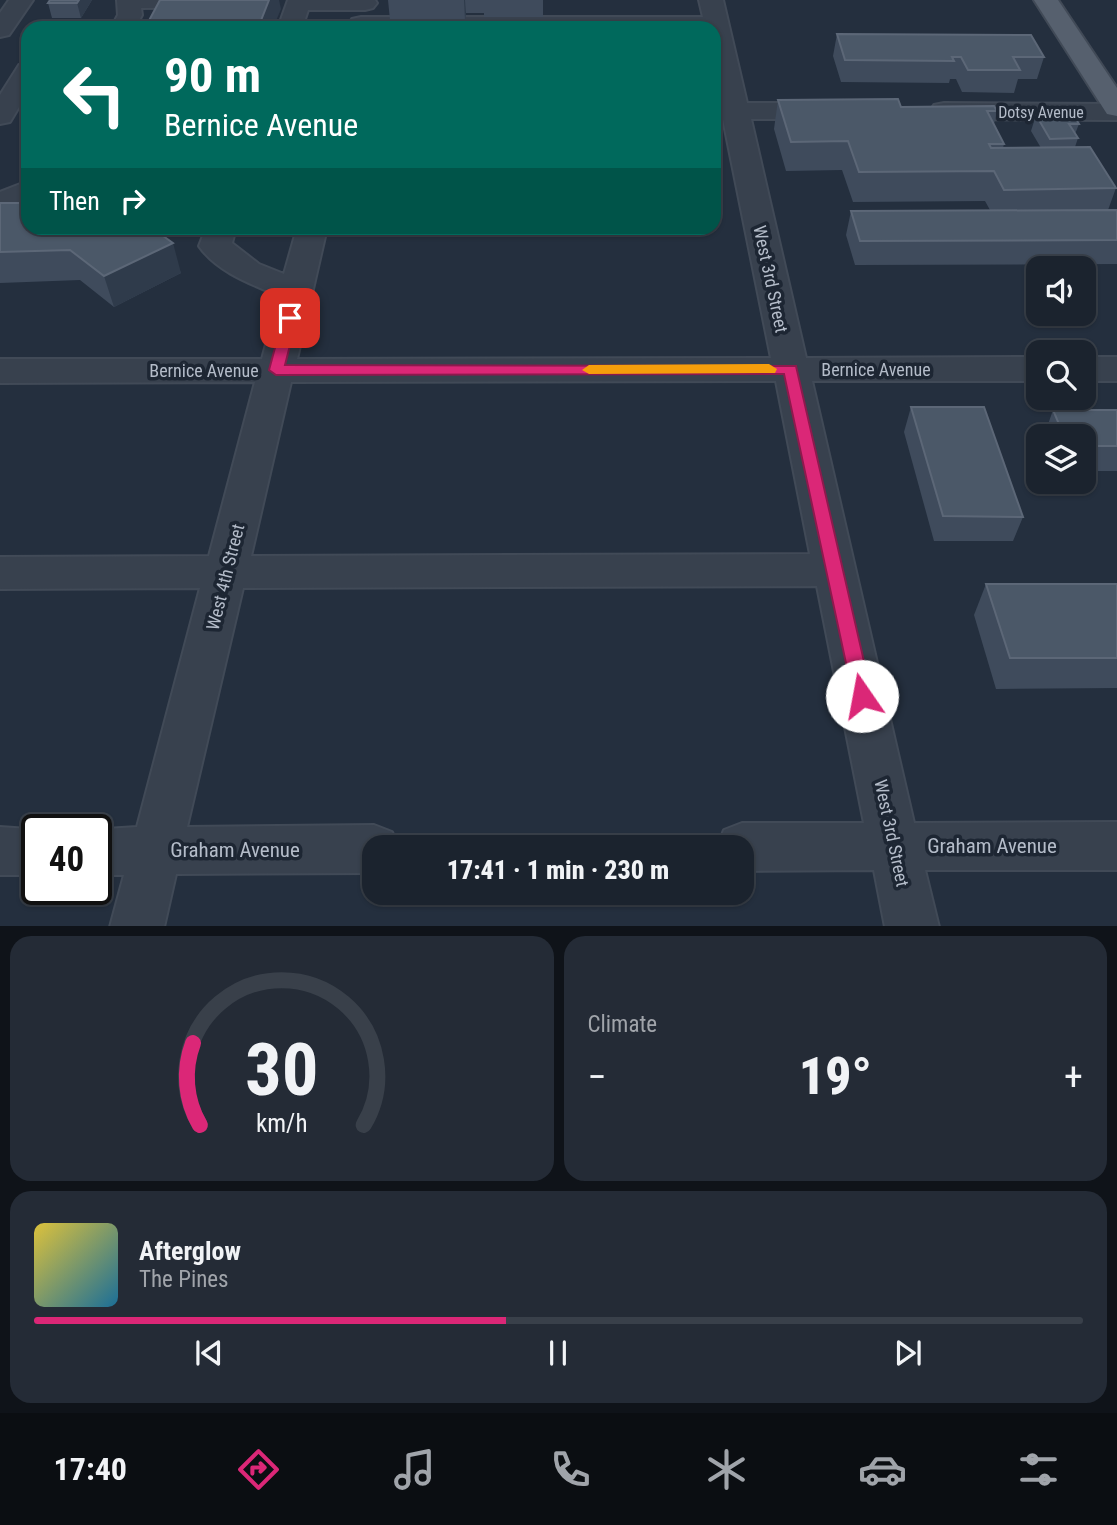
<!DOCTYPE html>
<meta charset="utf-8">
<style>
:root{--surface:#1b232e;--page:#242b36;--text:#f1f3f6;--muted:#a0a4aa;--line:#39404a;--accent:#db2777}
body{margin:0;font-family:"Roboto Condensed",sans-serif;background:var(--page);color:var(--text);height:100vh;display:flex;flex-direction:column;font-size:26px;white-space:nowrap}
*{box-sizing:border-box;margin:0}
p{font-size:23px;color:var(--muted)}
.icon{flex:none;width:38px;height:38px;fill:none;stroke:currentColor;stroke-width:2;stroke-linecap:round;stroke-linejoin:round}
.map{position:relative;height:926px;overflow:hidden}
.sheet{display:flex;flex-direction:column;gap:10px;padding:10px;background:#0f1319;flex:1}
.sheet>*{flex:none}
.hud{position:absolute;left:21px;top:21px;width:700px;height:214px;border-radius:21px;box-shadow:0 2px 5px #0004,0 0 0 2px var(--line);background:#00695c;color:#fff;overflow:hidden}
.tools{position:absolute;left:1026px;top:256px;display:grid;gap:14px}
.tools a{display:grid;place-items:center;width:70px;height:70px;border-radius:14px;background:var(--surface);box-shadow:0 2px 5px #0004,0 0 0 2px var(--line);font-size:35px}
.speed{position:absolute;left:21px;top:814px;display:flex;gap:14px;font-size:35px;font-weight:700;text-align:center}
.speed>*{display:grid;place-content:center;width:91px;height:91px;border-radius:50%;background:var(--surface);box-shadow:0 2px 5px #0004,0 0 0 2px var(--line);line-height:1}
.speed .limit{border:4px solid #111;border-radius:10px;background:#fff;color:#111}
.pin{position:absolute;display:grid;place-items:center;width:60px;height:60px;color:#fff;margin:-30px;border-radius:14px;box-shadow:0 4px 10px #0006}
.me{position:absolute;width:77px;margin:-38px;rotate:348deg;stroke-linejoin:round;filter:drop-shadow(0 0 5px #0008)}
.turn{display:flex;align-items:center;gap:24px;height:147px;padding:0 28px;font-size:32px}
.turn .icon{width:91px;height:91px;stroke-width:2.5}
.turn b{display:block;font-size:49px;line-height:60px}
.then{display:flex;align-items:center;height:66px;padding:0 28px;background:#0003;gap:14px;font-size:26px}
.big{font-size:52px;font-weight:800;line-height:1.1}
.sheet .tile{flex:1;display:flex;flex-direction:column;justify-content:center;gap:10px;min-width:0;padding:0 24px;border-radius:21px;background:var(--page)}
.sheet .dial{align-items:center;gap:0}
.dial svg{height:182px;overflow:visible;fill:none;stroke:var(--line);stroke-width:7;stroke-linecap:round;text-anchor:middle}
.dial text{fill:var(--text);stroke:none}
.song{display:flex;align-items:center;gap:21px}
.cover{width:84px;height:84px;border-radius:10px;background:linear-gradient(135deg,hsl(50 70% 55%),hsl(200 70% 35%))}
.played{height:7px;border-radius:4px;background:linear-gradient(90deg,var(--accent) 45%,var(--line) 45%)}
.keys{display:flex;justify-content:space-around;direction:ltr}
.heat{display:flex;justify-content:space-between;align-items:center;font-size:38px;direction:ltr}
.sheet .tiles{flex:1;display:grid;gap:10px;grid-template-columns:1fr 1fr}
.tile:last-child{grid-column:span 2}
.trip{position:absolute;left:362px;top:835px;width:392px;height:70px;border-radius:21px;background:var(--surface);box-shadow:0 2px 5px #0004,0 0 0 2px var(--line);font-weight:800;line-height:70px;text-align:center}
.tab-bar{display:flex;height:112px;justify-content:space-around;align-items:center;background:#0b0e12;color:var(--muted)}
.tab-bar .icon{width:49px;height:49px}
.tab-bar .active{color:var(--accent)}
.tab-bar b{font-size:32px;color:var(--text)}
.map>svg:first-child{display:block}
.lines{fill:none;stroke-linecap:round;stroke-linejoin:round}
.minor-casing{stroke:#414a57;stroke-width:4}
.major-casing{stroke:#414a57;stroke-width:4}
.minor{fill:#38414e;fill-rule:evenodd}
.major{fill:#56606e;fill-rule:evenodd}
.wall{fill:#3f4b5c}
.shaded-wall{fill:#2f3b4b}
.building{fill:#4b5868;stroke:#5c6777;stroke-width:2}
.route{fill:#db2777;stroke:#8e194d;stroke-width:2}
.slow{fill:#f59e0b}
.labels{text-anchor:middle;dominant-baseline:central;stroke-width:7;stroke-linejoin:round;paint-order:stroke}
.far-street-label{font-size:16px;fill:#b4bcc9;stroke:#1d2633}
.street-label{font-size:18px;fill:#b4bcc9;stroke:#1d2633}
.near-street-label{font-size:21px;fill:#b4bcc9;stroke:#1d2633}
</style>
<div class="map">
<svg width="1117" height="927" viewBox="0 0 1117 927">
<rect width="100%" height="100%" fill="#242f3e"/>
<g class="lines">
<defs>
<g id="minor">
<path d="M9,0H33L9,35L0,37V13Z"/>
<path d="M117,0H272L268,5L260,7L141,8L142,15L135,28H111L118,15Z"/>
<path d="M288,0H375L377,3L373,8L365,10H308L302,28H278Z"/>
<path d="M699,0H723L747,103H827L837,105L841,111L837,117L827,119H751L806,358L1038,357V381H812L914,823L1117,822V870H925L939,927H885L874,870L742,871V847H717L724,830L742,823H864L817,586L243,588L187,827L374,825L392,832L399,847H374V873L176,874L164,927H110L124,875H96V830H90L137,827L200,588L0,589V557L209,556L255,382L0,383V359H262L279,296C251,284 217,272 199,246L206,228H236L232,243L259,264L284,274L297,228H327L297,359L771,358L723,119H714V103H720L714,74V28H352L349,24L352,19L361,17H703ZM776,381L810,554L251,556L291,382Z"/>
<path d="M28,63V92L10,122L0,124V95L19,65Z"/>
<path d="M944,103L1117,104V120L944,119L934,117L930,111L934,105Z"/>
<path d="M28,181V202L0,210V192Z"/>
<rect x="1083" y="357" width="34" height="24"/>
<path d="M0,827L43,830H37V875H0Z"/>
</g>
<path id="major" d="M1034,0H1058L1117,88V116L1107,114Z"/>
</defs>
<use href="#minor" class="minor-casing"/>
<use href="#major" class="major-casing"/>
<use href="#minor" class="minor"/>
<use href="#major" class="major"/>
</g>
<g class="wall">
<path d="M92,0L81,18H52L48,3Z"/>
<path d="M388,0H543V17H484V13H466L465,20H390Z"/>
<path d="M837,34L1044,57L1037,79H1018L1014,93L962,92L956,79H950L949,83L841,82L833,56Z"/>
<path d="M778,100L997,111L994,124L1004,144L1003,148H1041L1031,131L1036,115L1079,124L1075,134L1078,138L1075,147L1116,188L1108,210L1117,240V264L855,265L846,235L851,211L990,210L985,201L853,202L842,170L786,171L774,129Z"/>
<path d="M0,203H24L163,236L181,273L114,307L80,280L0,283Z"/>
<path d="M911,407L1023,517L1013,541H934L904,432Z"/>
<path d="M1053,410H1117V471H1083V436H1044Z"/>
<path d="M986,584H1117V688L996,689L974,615Z"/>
</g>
<g class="shaded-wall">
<path d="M79,0H92L81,18L77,3Z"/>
<path d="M269,0H279L281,9L273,28H258Z"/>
<path d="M464,0H465L466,13L465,20Z"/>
<path d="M148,228H167L157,250L173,243L181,273L114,307L104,276Z"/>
</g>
<g class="building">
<path d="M50,0H79L77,3H48Z"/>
<path d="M160,0H269L258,28H145Z"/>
<path d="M431,23L430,28H386L387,24Z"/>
<path d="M837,34L1031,35L1044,57H1013L1020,70H968L961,57H952L954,61L845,60Z"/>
<path d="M898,99L901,107L994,106L997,111H987L1004,144H989L991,148L1090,147L1116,188L1004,190L994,171L859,172L848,141L791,142L778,100Z"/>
<path d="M1073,114L1079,124H1069L1078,138L1050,139L1036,115Z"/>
<path d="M28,196V228H152L173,243L104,276L70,250L0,252V203H24Z"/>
<path d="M1117,210V240L860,241L851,211Z"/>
<path d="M911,407H984L1023,517L943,516Z"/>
<path d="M1053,410H1117V446H1083V436H1064Z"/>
<path d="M986,584H1117V658H1010Z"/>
</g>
<path class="route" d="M290,313L297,318L285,365L796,366L872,696L869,701L862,704L855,701L853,696L784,374L276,375L269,370L283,318Z"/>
<path class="slow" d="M769,364L777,369L775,373L589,374L582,370L589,365Z"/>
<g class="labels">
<g class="far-street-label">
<text x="1041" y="112">Dotsy Avenue</text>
</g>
<g class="street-label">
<text transform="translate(771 279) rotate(78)">West 3rd Street</text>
<text x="876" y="369">Bernice Avenue</text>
<text x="204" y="370">Bernice Avenue</text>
<text transform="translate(225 577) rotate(-76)">West 4th Street</text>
<text transform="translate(892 833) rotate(78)">West 3rd Street</text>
</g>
<g class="near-street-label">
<text x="992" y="846">Graham Avenue</text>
<text x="235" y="850">Graham Avenue</text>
</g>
</g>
</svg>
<div class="tools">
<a><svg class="icon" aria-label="sound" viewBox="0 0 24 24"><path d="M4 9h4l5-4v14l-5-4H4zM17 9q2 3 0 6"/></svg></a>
<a><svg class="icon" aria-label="search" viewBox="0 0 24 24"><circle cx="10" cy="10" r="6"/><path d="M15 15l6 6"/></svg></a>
<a><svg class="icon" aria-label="layers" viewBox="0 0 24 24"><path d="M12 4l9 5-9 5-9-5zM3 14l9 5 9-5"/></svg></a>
</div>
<div class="speed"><div class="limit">40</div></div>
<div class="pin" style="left:290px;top:318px;background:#d93025"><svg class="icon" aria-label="arrive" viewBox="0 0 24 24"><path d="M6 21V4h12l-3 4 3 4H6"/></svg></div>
<svg class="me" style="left:862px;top:696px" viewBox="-20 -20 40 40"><circle r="19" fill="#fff"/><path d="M0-13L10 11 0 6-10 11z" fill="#db2777"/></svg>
<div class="trip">17:41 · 1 min · 230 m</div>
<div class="hud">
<div class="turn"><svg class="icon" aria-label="left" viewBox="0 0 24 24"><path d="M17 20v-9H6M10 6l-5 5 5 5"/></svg><div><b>90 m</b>Bernice Avenue</div></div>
<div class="then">Then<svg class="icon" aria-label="right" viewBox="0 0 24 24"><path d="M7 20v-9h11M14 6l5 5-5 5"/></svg></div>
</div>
</div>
<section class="sheet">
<div class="tiles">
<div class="tile dial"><svg viewBox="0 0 100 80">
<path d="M14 69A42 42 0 1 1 86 69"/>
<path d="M14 69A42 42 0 0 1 11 33" stroke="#db2777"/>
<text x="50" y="56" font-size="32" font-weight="700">30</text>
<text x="50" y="72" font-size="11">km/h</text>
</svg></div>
<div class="tile"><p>Climate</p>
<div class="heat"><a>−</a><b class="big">19°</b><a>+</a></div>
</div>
<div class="tile">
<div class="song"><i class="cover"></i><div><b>Afterglow</b><p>The Pines</p></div></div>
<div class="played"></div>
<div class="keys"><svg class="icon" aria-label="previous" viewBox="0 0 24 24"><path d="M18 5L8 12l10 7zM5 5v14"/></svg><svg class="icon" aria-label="pause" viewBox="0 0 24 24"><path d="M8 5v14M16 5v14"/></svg><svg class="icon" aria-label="next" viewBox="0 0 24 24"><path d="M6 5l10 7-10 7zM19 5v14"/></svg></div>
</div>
</div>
</section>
<nav class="tab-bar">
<b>17:40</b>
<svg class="icon active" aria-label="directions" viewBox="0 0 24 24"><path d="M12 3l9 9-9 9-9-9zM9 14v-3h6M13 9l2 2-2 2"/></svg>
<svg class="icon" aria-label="music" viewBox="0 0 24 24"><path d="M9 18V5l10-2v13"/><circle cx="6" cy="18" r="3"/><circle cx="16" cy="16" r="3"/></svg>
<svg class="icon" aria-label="phone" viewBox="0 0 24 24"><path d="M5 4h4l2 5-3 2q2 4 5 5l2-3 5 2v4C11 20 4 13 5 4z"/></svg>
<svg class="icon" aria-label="climate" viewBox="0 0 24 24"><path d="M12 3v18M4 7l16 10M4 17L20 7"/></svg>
<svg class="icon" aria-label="car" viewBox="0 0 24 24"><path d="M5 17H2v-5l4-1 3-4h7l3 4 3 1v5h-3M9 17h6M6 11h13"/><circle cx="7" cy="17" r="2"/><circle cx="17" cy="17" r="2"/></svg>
<svg class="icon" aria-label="filters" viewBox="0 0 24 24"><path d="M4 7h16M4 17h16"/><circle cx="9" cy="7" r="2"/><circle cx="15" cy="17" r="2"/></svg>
</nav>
